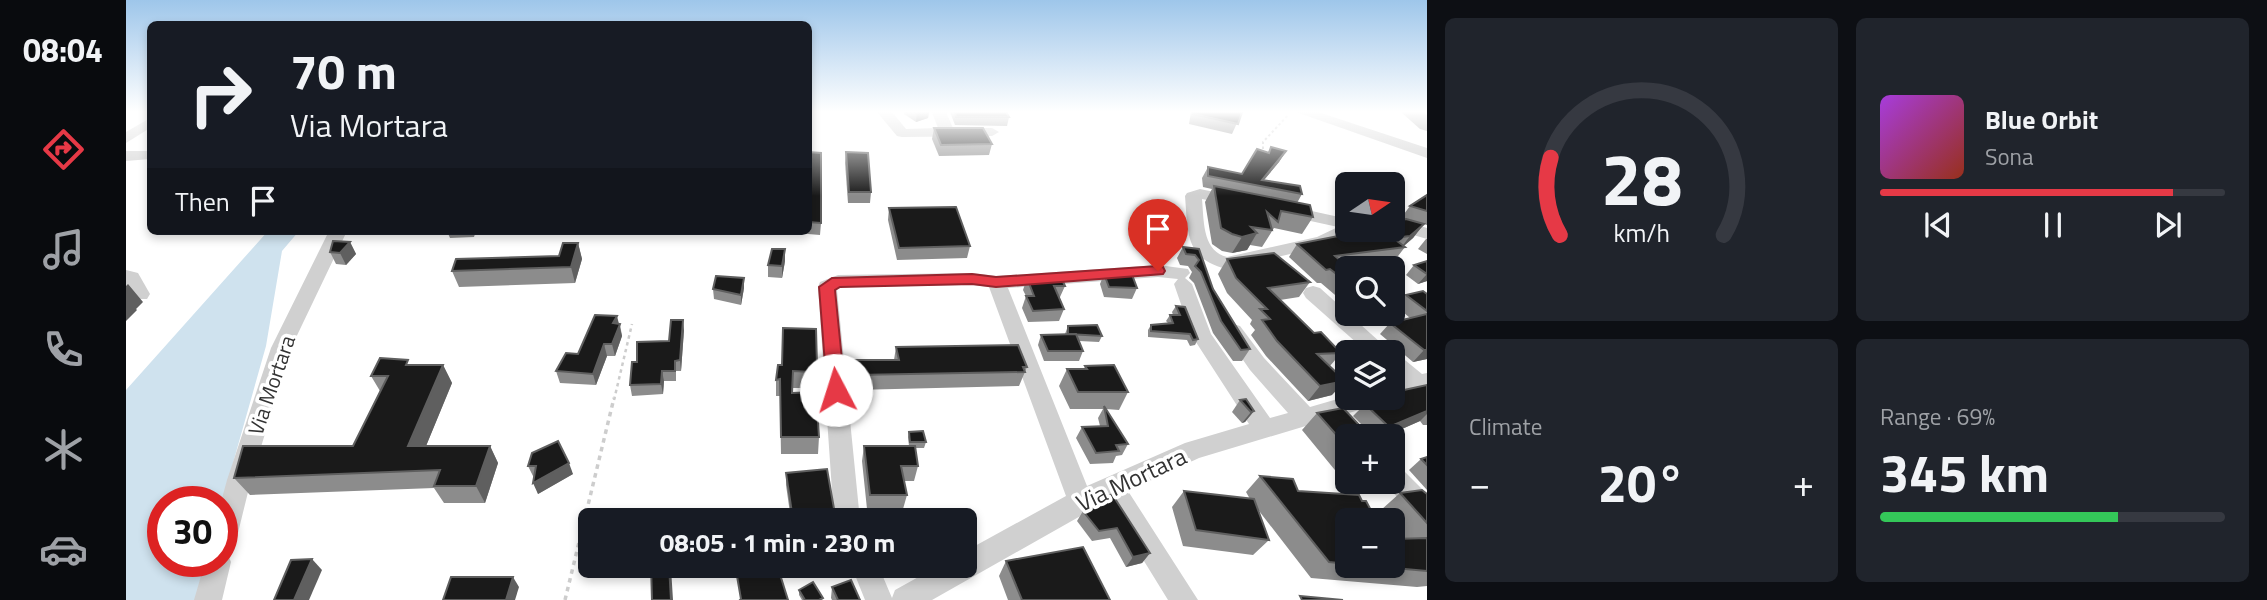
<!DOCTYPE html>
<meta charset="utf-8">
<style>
:root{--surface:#171b24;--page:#20242c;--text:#f1f3f6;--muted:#9ea1a6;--line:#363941;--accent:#e63946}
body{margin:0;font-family:"Titillium Web",sans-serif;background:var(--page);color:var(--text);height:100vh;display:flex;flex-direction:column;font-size:26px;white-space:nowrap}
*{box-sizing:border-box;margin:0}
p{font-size:23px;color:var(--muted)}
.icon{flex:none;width:38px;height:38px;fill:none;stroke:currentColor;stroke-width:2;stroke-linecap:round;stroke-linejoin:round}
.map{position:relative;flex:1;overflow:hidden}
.panel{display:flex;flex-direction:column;gap:18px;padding:18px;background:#0d0f14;width:840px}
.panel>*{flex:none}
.top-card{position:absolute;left:21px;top:21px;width:665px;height:214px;border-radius:10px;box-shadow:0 4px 10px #0003;background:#171b24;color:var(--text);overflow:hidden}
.needle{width:46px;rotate:77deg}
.buttons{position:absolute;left:1209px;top:172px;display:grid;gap:14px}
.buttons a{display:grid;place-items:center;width:70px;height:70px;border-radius:10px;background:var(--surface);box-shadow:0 4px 10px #0003;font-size:35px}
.speed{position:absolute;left:21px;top:486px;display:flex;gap:14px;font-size:35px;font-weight:700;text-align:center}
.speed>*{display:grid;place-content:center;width:91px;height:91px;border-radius:50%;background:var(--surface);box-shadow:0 4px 10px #0003;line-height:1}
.speed .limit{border:10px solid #d22;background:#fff;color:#111}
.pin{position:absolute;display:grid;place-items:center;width:60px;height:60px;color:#fff;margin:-72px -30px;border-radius:50% 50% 50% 0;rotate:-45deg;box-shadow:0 0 7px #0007}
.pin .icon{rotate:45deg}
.me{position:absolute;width:77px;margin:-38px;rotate:355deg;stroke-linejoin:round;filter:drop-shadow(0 0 5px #0008)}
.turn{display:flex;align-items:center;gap:24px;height:147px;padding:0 28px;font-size:32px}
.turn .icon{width:91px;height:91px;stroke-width:2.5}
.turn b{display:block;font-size:49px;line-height:60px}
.then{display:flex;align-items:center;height:66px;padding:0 28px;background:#0003;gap:14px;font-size:26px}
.big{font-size:52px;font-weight:700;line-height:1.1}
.panel .widget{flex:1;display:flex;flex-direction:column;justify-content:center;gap:10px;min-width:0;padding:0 24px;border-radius:10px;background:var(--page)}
.panel .dial{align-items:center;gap:0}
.dial svg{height:182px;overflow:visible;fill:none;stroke:var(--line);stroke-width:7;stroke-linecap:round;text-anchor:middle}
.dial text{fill:var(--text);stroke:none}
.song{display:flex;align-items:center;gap:21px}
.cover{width:84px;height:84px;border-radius:10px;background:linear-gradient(135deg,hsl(280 70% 55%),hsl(10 70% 35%))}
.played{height:7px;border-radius:4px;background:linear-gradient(90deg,var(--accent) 85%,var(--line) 85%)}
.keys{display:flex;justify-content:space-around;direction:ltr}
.heat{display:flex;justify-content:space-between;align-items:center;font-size:38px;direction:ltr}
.charge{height:10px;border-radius:5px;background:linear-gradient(90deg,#34c759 69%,var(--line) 0)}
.panel .tiles{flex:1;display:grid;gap:18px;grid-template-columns:repeat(2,1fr)}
.trip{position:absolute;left:452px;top:508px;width:399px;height:70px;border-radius:10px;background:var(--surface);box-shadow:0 4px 10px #0003;font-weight:700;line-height:70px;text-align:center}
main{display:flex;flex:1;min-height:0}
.tab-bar{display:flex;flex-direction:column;width:126px;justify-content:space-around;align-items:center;background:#090b0e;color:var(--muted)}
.tab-bar .icon{width:49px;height:49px}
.tab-bar .active{color:var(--accent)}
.tab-bar b{font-size:32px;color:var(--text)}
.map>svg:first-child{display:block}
.water{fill:#cfe2ee}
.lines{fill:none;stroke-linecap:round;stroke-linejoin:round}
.path-far2{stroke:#cdcdcd;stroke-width:2;stroke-dasharray:2.5 2.5;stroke-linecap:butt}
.path-far1{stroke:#cdcdcd;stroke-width:2.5;stroke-dasharray:3.5 3.5;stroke-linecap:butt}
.path{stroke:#cdcdcd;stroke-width:3.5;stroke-dasharray:4.5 4.5;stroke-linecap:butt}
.minor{fill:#d0d0d0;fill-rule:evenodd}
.highway{fill:#9a9a9a;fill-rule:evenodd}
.wall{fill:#8c8c8c}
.shaded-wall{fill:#5f5f5f}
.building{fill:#1a1a1a;stroke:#5f5f5f;stroke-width:2}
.route{fill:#e63946;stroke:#96252e;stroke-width:2}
.labels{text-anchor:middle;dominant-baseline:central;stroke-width:7;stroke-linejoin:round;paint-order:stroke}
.street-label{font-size:21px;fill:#333;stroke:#fff}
.near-street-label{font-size:24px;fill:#333;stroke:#fff}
</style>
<main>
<nav class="tab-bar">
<b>08:04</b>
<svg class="icon active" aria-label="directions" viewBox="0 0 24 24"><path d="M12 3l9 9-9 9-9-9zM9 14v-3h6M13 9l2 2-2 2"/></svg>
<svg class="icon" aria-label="music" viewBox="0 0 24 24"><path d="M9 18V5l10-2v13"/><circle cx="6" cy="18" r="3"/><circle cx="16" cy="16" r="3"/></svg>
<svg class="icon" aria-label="phone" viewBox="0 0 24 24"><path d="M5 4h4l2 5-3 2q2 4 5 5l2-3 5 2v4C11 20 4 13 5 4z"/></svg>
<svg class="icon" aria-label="climate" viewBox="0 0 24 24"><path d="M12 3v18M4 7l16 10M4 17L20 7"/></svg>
<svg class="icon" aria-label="car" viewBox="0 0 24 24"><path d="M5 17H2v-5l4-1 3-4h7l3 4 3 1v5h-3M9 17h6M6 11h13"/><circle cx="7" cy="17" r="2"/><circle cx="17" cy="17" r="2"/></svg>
</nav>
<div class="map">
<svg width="1301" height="600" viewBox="0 0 1301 600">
<rect width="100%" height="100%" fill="#fff"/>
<path class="water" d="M142,231H173L156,251L140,346L96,502H37V562H80L69,600H0V390Z"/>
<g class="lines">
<path class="path-far2" d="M1137,154V142L1163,114"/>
<path class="path-far1" d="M488,400L506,324"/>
<path class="path" d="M439,600L488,398"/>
<g class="minor">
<path d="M751,112H766L780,129L812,128L806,112H820L827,128H866L873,132L866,136L776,137L771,136Z"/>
<path d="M1170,112H1192L1301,148V158Z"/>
<path d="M24,118V128L0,143V132Z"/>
<path d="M0,151H24V159L0,161Z"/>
<path d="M1074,189L1112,197L1114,200L1106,205L1076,199C1078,220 1076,251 1101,257L1191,237L1212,227L1157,215L1155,211L1157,207L1163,206L1222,219V229H1230L1202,245L1101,269C1059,259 1062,233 1059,196L1061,193Z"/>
<path d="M1267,218L1301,228V239L1267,229Z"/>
<path d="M203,231H221L165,348L125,480L109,545L102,555L105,562L96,600H68L79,562H96L95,502L101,480L145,348Z"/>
<path d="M1032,265L1062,269L1064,273L1059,278L1066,284L1085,334L1144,418L1162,413L1124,370L1097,331L1100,326L1107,324L1114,326L1138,358L1184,407L1222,396L1259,397L1256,403L1073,458L1002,491L1072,600H1042L981,501L806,600H739L725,565H752L766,598L769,590L814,565H838V552L940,496L863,287L846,285L715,287L711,290L734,520H708L692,287L694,282L712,275L846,273L870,276ZM1032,277L1052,279L1048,284L1066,336L1123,424L1059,443L961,486L882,288Z"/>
<path d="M0,270L12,273L24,294L21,299H7L0,285Z"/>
<path d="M1187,286L1194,288L1265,352H1241L1180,298L1177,293L1180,288Z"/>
<path d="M1267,354L1274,356L1296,374L1301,373V389L1267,400L1260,397H1267V382L1274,380L1267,374Z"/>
<path d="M1267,465L1276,469L1301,494V522L1292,519L1258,483L1257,481H1267Z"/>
</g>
<path class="highway" d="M1275,112H1298L1301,115V131L1294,129Z"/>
</g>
<g class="wall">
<path d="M778,112H803L802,118L790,122L778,114Z"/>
<path d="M824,112H880L883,117L881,126L829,125Z"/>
<path d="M1065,112H1116L1106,134L1063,124Z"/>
<path d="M808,128L866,144L863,155L813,156L806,139Z"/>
<path d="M1145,147L1160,151L1153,162L1138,180L1176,194L1171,203L1187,217L1176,234L1148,228L1136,247L1124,245L1121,250L1106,253L1096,251L1086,244L1079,202L1086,189L1077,187L1076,178L1082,167L1116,174L1142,152Z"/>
<path d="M682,152L695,223L694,235L670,233V231H682Z"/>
<path d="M720,152L745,192L744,203H722L719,163Z"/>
<path d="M1301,195V225L1298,224L1287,238L1278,246L1279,247L1269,260L1222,266V306L1195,283H1191L1163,257L1171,244L1222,234L1226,229H1267L1290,222L1275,218L1284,206Z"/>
<path d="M763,208L844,246L841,258L771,260L762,220Z"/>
<path d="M321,231H350L348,237L324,238Z"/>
<path d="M1300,239H1301V254L1292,249Z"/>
<path d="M224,242L230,254L220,265L210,264L204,252Z"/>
<path d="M452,243L456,259L449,283L333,287L326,271L433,256Z"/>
<path d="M1057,247L1073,249L1087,289L1124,349L1116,361H1107L1087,333L1068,283L1063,278L1066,272L1062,266L1054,265L1051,258Z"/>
<path d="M659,249V261L656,278L642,277V265Z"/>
<path d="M1101,259L1184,282L1173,297L1154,300L1188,333L1215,353L1204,366L1206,395L1182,401L1140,356L1125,335L1129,330L1124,324L1126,320L1101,293L1092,274Z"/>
<path d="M1301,261V281L1292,284L1280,275L1288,265Z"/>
<path d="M978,274L1011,288L1006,299L978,297L974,284Z"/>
<path d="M901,278L939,286L934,297H933L938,309L933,321L902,322L896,308L900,296L897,290Z"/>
<path d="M618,288L615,305L588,299L587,289Z"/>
<path d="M1301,294V359L1287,362L1254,334L1264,323L1284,318L1270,306L1280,295Z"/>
<path d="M1050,306L1072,339L1069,345L1064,346L1061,340L1022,337V330L1025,325L1042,323L1040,321L1044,315H1047L1046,312Z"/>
<path d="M492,324H494L496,336L489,356H481L470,385L434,383L430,371Z"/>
<path d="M942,326L976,336L973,342L953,341L957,351L953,361H918L912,345L915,335L939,334Z"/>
<path d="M558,330L555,371H550V381H538L537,394L506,396L504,385L511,362Z"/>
<path d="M770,347L901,367L893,386L728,390L726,375L728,360H768Z"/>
<path d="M284,365H317L326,383L300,446H364L372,463L359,503H318L308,488L124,495L108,478L227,446L254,391L245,376Z"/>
<path d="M656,365L691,366L690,383H685V388H667V393L693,437L692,454H655L654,396H650V380Z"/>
<path d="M959,366L1002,392L993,410L980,409L1002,444L996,455L990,456L987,463L964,464L950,438L956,427L974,426L972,418L977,409H944L933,386L941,369H958Z"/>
<path d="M1301,385V425H1297L1294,421L1260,436H1222V473L1213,475L1176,430L1191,413L1236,428L1238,427L1227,416L1239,404Z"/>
<path d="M1114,400L1128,411L1119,422L1116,423L1106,412Z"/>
<path d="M783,432L800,442L798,448H789L792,466L788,481H778L781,495L777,509H741L736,461L738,446H783L782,437Z"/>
<path d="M406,453L447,474L412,494L408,478L402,466Z"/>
<path d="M1301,457V490L1283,470L1295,459Z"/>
<path d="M660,473L710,520H644V517L664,513L660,485Z"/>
<path d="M1134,476L1172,491L1222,520V565H1267L1268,539H1280L1267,524V520H1264L1255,510L1274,493L1301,494V586L1291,587L1185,578L1130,507L1143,540L1127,555L1057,546L1046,507L1058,491L1124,499L1120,492Z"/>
<path d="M986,494L1024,553L1016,563L1000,567L984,538L966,541L951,521L957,511Z"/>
<path d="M880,561L984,600H882L873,576Z"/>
<path d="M706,587L734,600H706L705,598Z"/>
<path d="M673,590L697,600H676L673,595Z"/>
</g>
<g class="shaded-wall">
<path d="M791,112H803L802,118L790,122Z"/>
<path d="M1160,151L1153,162L1133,186L1136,180Z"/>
<path d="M1298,224L1287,238L1274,249L1284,236Z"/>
<path d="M1131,233L1121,250L1106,253L1116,237Z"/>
<path d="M224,242L230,254L220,265L214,253Z"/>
<path d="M452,243L456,259L449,283L445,267Z"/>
<path d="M659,249V261L656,278V266Z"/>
<path d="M1301,274V281L1292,284Z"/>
<path d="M618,278V288L615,305V295Z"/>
<path d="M2,284L17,302L10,309L11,310L0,321V286Z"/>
<path d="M491,316L496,336L489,356L486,344L487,323Z"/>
<path d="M557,320L558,330L555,371L554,360Z"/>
<path d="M478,344L481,356L470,385L467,374Z"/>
<path d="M1298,350H1301V359L1287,362Z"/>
<path d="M317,365L326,383L293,463L282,446Z"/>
<path d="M536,371L538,381L537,394L535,384Z"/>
<path d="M1219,381L1206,395L1182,401L1194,386Z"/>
<path d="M1128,411L1119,422L1116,423L1125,412Z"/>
<path d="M1301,411V414L1294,421L1260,436H1255L1263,427Z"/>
<path d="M364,446L372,463L359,503L350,486Z"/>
<path d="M443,463L447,474L412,494L407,483Z"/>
<path d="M1024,553L1016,563L1000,567L1007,557Z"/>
<path d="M186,559L196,570L183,600H168Z"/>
<path d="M543,565H544L545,568L547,600H545Z"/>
<path d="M387,577L393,587L389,600H380Z"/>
</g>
<g class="building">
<path d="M829,112H880L883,117H830Z"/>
<path d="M1068,112H1116L1112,124L1067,114Z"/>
<path d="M808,128H857L866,144L815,145Z"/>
<path d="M1145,147L1160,151L1136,180L1174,186L1176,194L1082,176V167L1116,174L1131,149L1143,153Z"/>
<path d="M682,152L695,153V223L682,222Z"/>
<path d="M720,152L742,153L745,192H723Z"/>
<path d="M1088,186L1184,205L1187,217L1155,211L1152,222L1141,212L1146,230L1125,227L1131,233L1116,237L1106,234L1095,228Z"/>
<path d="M1301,195V211L1284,206Z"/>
<path d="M830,207L844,246L773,248L763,208Z"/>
<path d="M1280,219L1298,224L1284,236L1267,238L1279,247L1209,256L1223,268H1222V283L1204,269L1200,270L1171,244L1238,231L1235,229H1267V221Z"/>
<path d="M207,241L224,242L214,253L204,252Z"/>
<path d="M437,243H452L445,267L326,271L330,259L433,256Z"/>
<path d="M1057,247L1073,249L1087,289L1124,349L1115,350L1095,321L1075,272L1069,266L1073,260L1069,255L1060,254Z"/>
<path d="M646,249H659L656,266L642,265Z"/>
<path d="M1148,253L1184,282L1142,288L1188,333L1195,332L1215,353L1191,354L1219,381L1194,386L1151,341L1136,320L1144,319L1134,309H1141L1110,278L1101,259Z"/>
<path d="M1301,261V274L1288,265Z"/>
<path d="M1005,272L1011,288L983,287L978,274Z"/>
<path d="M934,275L939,286H928L938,309L907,311L900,296H908L901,278Z"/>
<path d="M590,276L618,278L615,295L587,289Z"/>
<path d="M1297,291L1301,294V311L1280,295Z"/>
<path d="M1050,306L1059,307L1072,339L1067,340L1064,334L1025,331V325L1047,323L1044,315H1054Z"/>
<path d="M1301,314V350H1298L1264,323Z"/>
<path d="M469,315L491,316L487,323L494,324L486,344H478L467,374L430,371L440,353L452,354Z"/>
<path d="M545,320H557L554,360L549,361V371H536L535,384L504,385L506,362H511V342L543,341Z"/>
<path d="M971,325L976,336L942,334V326Z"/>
<path d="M657,328L690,329L691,366H686V372L667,371L666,393L690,392L693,437H655L654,379L650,380L652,365H656Z"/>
<path d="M950,334L957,351H922L915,335Z"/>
<path d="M892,345L901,367H897L899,372L730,375L728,360H773L770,347Z"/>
<path d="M254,358L282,360L280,365H317L282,446H364L350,486H308L314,470L108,478L117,446H227L262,376H245Z"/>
<path d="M988,365L1002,392H952L941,369H961L959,366Z"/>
<path d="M1301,385V411L1263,427L1239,404L1257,397H1267V394L1278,390Z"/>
<path d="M1120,399L1128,411L1125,412L1114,400Z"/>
<path d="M978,406L1002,444L990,445L993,451L970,453L956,427L982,426Z"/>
<path d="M1217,408L1236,428L1240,427L1248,436H1222V448L1191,413Z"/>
<path d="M797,431L800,442H784L783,432Z"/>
<path d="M432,441L443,463L407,483L410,466H402L406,453Z"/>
<path d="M738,446H789L792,466H775L781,495H744Z"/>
<path d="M1301,457V465L1295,459Z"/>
<path d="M701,469L710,520H645L644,517L666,513L660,473Z"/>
<path d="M1134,476L1167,479L1172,491L1233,495L1236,501H1240L1247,514H1253L1256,520H1222V564L1203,562Z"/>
<path d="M1296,490L1301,494V523L1274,493Z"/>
<path d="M1058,491L1128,499L1143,540L1070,530Z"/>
<path d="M986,494L1024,553L1007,557L991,528L973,531L957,511Z"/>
<path d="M810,512L817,520L800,519Z"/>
<path d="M1267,538L1268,539L1301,538V571L1235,565H1267Z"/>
<path d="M957,547L984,600H896L880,561Z"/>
<path d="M186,559L168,600H148L165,560Z"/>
<path d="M525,565H543L545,600H526Z"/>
<path d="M652,568L662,600H614L615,599L611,576Z"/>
<path d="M325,577H387L380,600H317Z"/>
<path d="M725,580L734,600H712L706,587Z"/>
<path d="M687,582L697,598L693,600H679L673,590Z"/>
<path d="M1174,596L1217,600H1176Z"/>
</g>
<linearGradient id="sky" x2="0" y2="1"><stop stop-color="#9ec6ea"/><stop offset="0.57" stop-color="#fff"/><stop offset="1" stop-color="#fff" stop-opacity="0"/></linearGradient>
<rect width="1301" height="196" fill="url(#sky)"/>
<path class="route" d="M1032,266L1037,267L1039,271L1037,274L870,287L846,284L714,287L709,290L719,390L716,395H703L701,390L693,287L706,278L846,274L870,277Z"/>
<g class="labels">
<g class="street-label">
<text transform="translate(145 385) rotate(-71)">Via Mortara</text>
</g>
<g class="near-street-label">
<text transform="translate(1005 479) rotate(-25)">Via Mortara</text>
</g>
</g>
</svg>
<div class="buttons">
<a><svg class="needle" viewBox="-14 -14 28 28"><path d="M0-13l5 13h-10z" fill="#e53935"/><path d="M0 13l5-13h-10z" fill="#9ea1a6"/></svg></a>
<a><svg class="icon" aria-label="search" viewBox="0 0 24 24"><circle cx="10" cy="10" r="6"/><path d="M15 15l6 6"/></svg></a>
<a><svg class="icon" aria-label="layers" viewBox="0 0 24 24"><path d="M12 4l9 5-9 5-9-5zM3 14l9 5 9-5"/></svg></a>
<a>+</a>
<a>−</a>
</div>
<div class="speed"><div class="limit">30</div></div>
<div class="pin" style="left:1032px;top:271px;background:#d93025"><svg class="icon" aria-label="arrive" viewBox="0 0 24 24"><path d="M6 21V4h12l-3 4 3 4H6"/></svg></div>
<svg class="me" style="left:710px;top:390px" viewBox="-20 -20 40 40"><circle r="19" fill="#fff"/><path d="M0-13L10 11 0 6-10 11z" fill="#e63946"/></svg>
<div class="trip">08:05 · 1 min · 230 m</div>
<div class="top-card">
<div class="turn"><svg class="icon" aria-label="right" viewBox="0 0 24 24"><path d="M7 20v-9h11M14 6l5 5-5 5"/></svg><div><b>70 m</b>Via Mortara</div></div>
<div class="then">Then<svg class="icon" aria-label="arrive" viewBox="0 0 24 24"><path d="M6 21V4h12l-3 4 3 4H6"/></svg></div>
</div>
</div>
<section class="panel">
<div class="tiles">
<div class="widget dial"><svg viewBox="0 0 100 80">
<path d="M14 69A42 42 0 1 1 86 69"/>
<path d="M14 69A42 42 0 0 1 10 35" stroke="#e63946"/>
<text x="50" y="56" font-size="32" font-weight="700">28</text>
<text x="50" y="72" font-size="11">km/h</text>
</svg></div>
<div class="widget">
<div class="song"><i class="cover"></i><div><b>Blue Orbit</b><p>Sona</p></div></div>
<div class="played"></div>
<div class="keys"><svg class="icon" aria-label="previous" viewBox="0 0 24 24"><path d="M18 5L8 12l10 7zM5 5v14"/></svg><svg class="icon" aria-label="pause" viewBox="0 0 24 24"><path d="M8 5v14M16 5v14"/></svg><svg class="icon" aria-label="next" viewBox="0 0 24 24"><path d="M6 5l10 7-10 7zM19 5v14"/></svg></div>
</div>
<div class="widget"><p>Climate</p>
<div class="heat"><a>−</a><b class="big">20°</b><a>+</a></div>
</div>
<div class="widget"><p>Range · 69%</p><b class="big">345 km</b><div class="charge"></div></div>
</div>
</section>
</main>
